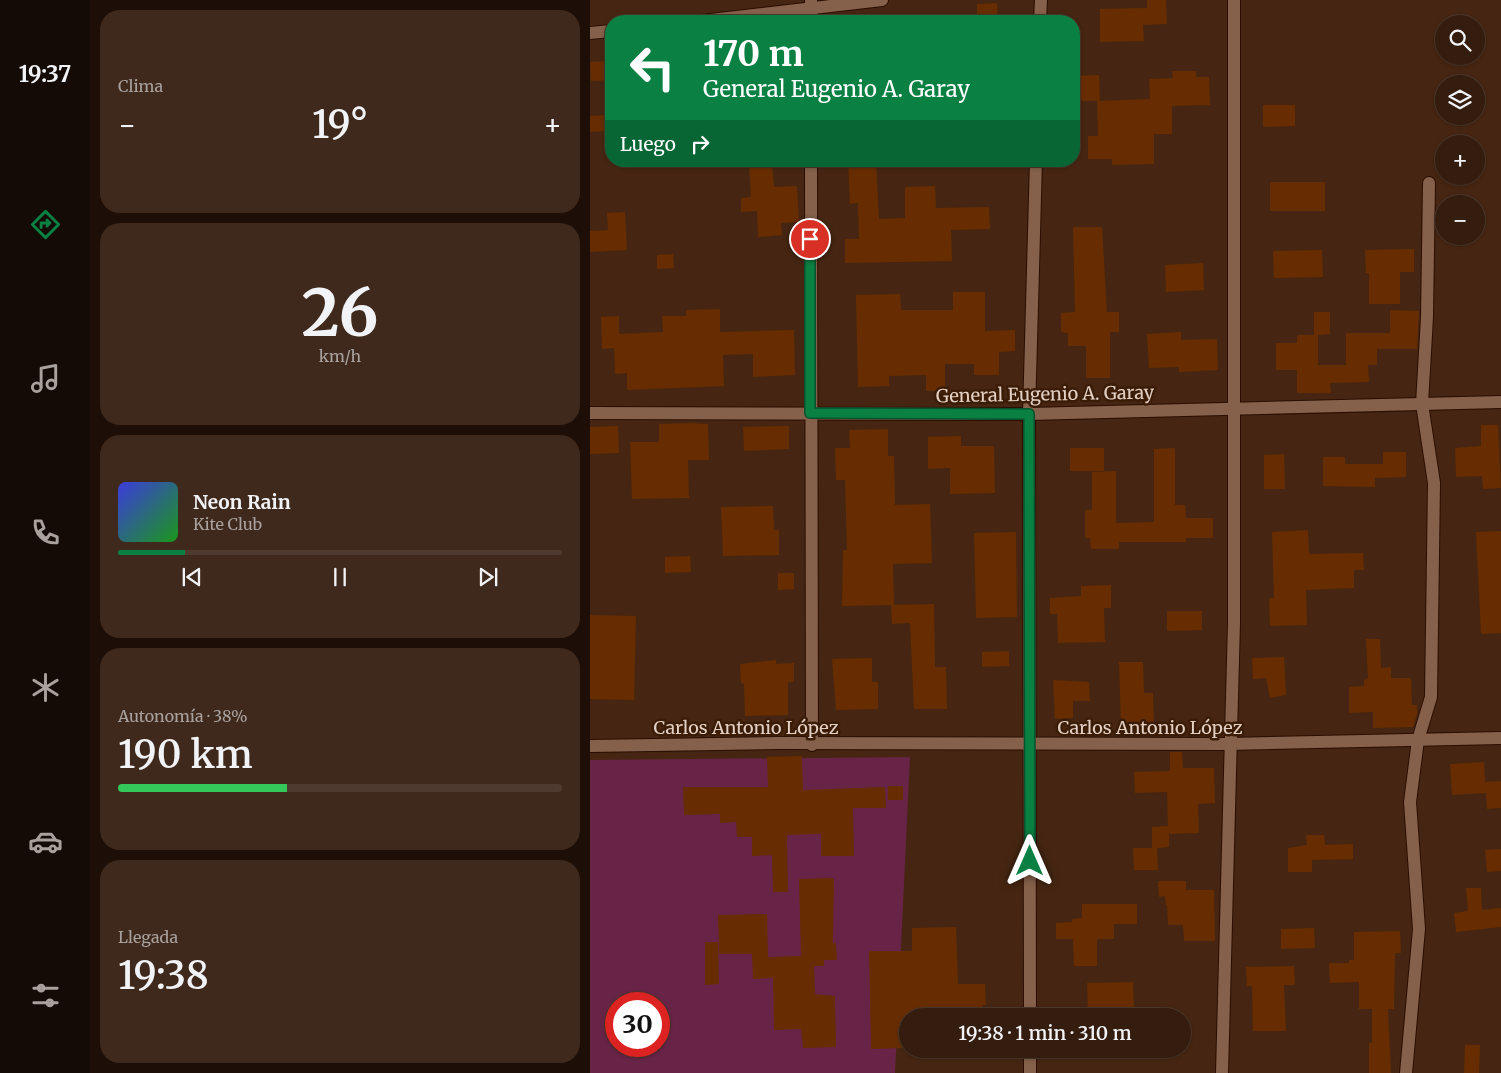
<!DOCTYPE html>
<html lang="es">
<meta charset="utf-8">
<style>
:root{--surface:#341c0e;--page:#3f291c;--text:#f1f3f6;--muted:#a9a19e;--line:#4e3a2e;--accent:#0b8043}
body{margin:0;font-family:Merriweather,serif;background:var(--page);color:var(--text);height:100vh;display:flex;flex-direction:column;font-size:19px;white-space:nowrap}
*{box-sizing:border-box;margin:0}
p{font-size:16px;color:var(--muted)}
.icon{flex:none;width:28px;height:28px;fill:none;stroke:currentColor;stroke-width:2;stroke-linecap:round;stroke-linejoin:round}
.map{position:relative;flex:1;overflow:hidden}
.sheet{display:flex;flex-direction:column;gap:10px;padding:10px;background:#1d0f08;width:500px}
.sheet>*{flex:none}
.hud{position:absolute;left:15px;top:15px;width:475px;height:152px;border-radius:20px;box-shadow:0 1px 4px #0004,0 0 0 1px var(--line);background:#0b8043;color:#fff;overflow:hidden}
.fabs{position:absolute;left:845px;top:15px;display:grid;gap:10px}
.fabs a{display:grid;place-items:center;width:50px;height:50px;border-radius:50%;background:var(--surface);box-shadow:0 1px 4px #0004,0 0 0 1px var(--line);font-size:25px}
.speed{position:absolute;left:15px;top:992px;display:flex;gap:10px;font-size:25px;font-weight:700;text-align:center}
.speed>*{display:grid;place-content:center;width:65px;height:65px;border-radius:50%;background:var(--surface);box-shadow:0 1px 4px #0004,0 0 0 1px var(--line);line-height:1}
.speed .limit{border:8px solid #d22;background:#fff;color:#111}
.pin{position:absolute;display:grid;place-items:center;width:42px;height:42px;color:#fff;margin:-21px;border:2px solid #fff;border-radius:50%;box-shadow:0 1px 5px #0007}
.me{position:absolute;width:55px;margin:-28px;rotate:0deg;stroke-linejoin:round;filter:drop-shadow(0 0 4px #0008)}
.turn{display:flex;align-items:center;gap:18px;height:105px;padding:0 15px;font-size:22px}
.turn .icon{width:65px;height:65px;stroke-width:2.5}
.turn b{display:block;font-size:35px;line-height:42px}
.then{display:flex;align-items:center;height:48px;padding:0 15px;background:#0003;gap:10px;font-size:19px}
.big{font-size:38px;font-weight:600;line-height:1.1}
.sheet .tile{flex:1;display:flex;flex-direction:column;justify-content:center;gap:8px;min-width:0;padding:0 18px;border-radius:20px;background:var(--page)}
.sheet .dial{align-items:center;gap:0}
.dial b{font-size:65px;line-height:1}
.song{display:flex;align-items:center;gap:15px}
.cover{width:60px;height:60px;border-radius:8px;background:linear-gradient(135deg,hsl(240 70% 55%),hsl(120 70% 35%))}
.played{height:5px;border-radius:2px;background:linear-gradient(90deg,var(--accent) 15%,var(--line) 15%)}
.keys{display:flex;justify-content:space-around;direction:ltr}
.heat{display:flex;justify-content:space-between;align-items:center;font-size:28px;direction:ltr}
.charge{height:8px;border-radius:4px;background:linear-gradient(90deg,#34c759 38%,var(--line) 0)}
.trip{position:absolute;left:309px;top:1008px;width:292px;height:50px;border-radius:25px;background:var(--surface);box-shadow:0 1px 4px #0004,0 0 0 1px var(--line);font-weight:600;line-height:50px;text-align:center}
main{display:flex;flex:1;min-height:0}
.menu{display:flex;flex-direction:column;width:90px;justify-content:space-around;align-items:center;background:#150b06;color:var(--muted)}
.menu .icon{width:35px;height:35px}
.menu .selected{color:var(--accent)}
.menu b{font-size:22px;color:var(--text)}
.map>svg:first-child{display:block}
.green{fill:#682447;fill-rule:evenodd}
.building{fill:#672d00}
.lines{fill:none;stroke-linecap:round;stroke-linejoin:round}
.street-casing{stroke:#2b0e00;stroke-width:14}
.street{stroke:#85604a;stroke-width:12}
.route-casing{stroke:#07532c;stroke-width:12}
.route{stroke:#0b8043;stroke-width:9}
.labels{text-anchor:middle;dominant-baseline:central;stroke-width:5;stroke-linejoin:round;paint-order:stroke}
.street-label{font-size:18px;fill:#e4cfc3;stroke:#3b1c07}
</style>
<main>
<nav class="menu">
<b>19:37</b>
<svg class="icon selected" aria-label="directions" viewBox="0 0 24 24"><path d="M12 3l9 9-9 9-9-9zM9 14v-3h6M13 9l2 2-2 2"/></svg>
<svg class="icon" aria-label="music" viewBox="0 0 24 24"><path d="M9 18V5l10-2v13"/><circle cx="6" cy="18" r="3"/><circle cx="16" cy="16" r="3"/></svg>
<svg class="icon" aria-label="phone" viewBox="0 0 24 24"><path d="M5 4h4l2 5-3 2q2 4 5 5l2-3 5 2v4C11 20 4 13 5 4z"/></svg>
<svg class="icon" aria-label="climate" viewBox="0 0 24 24"><path d="M12 3v18M4 7l16 10M4 17L20 7"/></svg>
<svg class="icon" aria-label="car" viewBox="0 0 24 24"><path d="M5 17H2v-5l4-1 3-4h7l3 4 3 1v5h-3M9 17h6M6 11h13"/><circle cx="7" cy="17" r="2"/><circle cx="17" cy="17" r="2"/></svg>
<svg class="icon" aria-label="filters" viewBox="0 0 24 24"><path d="M4 7h16M4 17h16"/><circle cx="9" cy="7" r="2"/><circle cx="15" cy="17" r="2"/></svg>
</nav>
<section class="sheet">
<div class="tile"><p>Clima</p>
<div class="heat"><a>−</a><b class="big">19°</b><a>+</a></div>
</div>
<div class="tile dial"><b>26</b><p>km/h</p></div>
<div class="tile">
<div class="song"><i class="cover"></i><div><b>Neon Rain</b><p>Kite Club</p></div></div>
<div class="played"></div>
<div class="keys"><svg class="icon" aria-label="previous" viewBox="0 0 24 24"><path d="M18 5L8 12l10 7zM5 5v14"/></svg><svg class="icon" aria-label="pause" viewBox="0 0 24 24"><path d="M8 5v14M16 5v14"/></svg><svg class="icon" aria-label="next" viewBox="0 0 24 24"><path d="M6 5l10 7-10 7zM19 5v14"/></svg></div>
</div>
<div class="tile"><p>Autonomía · 38%</p><b class="big">190 km</b><div class="charge"></div></div>
<div class="tile"><p>Llegada</p><b class="big">19:38</b></div>
</section>
<div class="map">
<svg width="911" height="1073" viewBox="0 0 911 1073">
<rect width="100%" height="100%" fill="#462612"/>
<path class="green" d="M320,757L305,1073H0V760ZM26,1004H69V1046H26Z"/>
<g class="building">
<path d="M557,0H576L577,24L553,25L554,41L510,42V9L557,8Z"/>
<path d="M407,3L408,21H387V4Z"/>
<path d="M21,61V80L1,81L0,62Z"/>
<path d="M582,71H606V77H619L620,105L582,106V134H564V164L522,165V159H498V136H508L507,101L560,99L559,79L583,78Z"/>
<path d="M509,75L510,101H484V76Z"/>
<path d="M673,105H705V126L673,127Z"/>
<path d="M21,115V131L0,132V116Z"/>
<path d="M165,161H182L184,187L207,186L209,222L191,223L192,235L168,237L167,211L151,212V198L161,197L159,165H165Z"/>
<path d="M258,161H286L289,219L315,218V187L345,186L346,208L399,207L400,229L361,230L362,261L255,263V239H269L268,203L260,204Z"/>
<rect x="680" y="182" width="55" height="29"/>
<path d="M35,212L37,250L0,252V231L18,230L17,213Z"/>
<path d="M483,227H512L517,312H529V332H520V378H496V346H478V333L471,332V313L485,312Z"/>
<path d="M824,249V272H810V304H779V273H776L775,250Z"/>
<path d="M732,250L733,277L684,278L683,251Z"/>
<path d="M83,254L84,268L67,269V255Z"/>
<path d="M613,263L614,290L576,292L575,265Z"/>
<path d="M363,292H395V331L425,330V351L409,352V375H384V364H355V391H336V375L299,376V386L268,387L266,295L310,294L311,310H363Z"/>
<path d="M130,309V332L204,330L205,375L163,377V354L133,355L134,386L37,390V373L25,374L24,348L12,349L11,317L29,316V334L73,332L72,316H96V310Z"/>
<path d="M800,310L829,311L827,349H787V365H778L779,382L740,383L741,393H707V370H686V343H707V335H724V312H740V334L728,335V365H756V333H800Z"/>
<path d="M591,332V340L627,339L628,370L589,372V367L559,368L557,334Z"/>
<path d="M102,423L118,424L119,460H98L99,498L42,499L40,442H69V424Z"/>
<path d="M891,425H908L911,488L893,489L892,476L866,477L865,448L891,446Z"/>
<path d="M28,426L29,453L0,454V427Z"/>
<path d="M199,426V449L154,451L153,427Z"/>
<path d="M298,429V456H304L305,505L340,504L342,563L303,564L304,605L252,606L253,550H257L255,480H246L245,448H260L259,430Z"/>
<path d="M371,436V446H404L405,493L360,494V468L338,469V437Z"/>
<rect x="480" y="448" width="34" height="23"/>
<path d="M585,448V505H595L596,518H623V538H596V542H529V549H501L500,538H495V510H502V472L526,471V523L564,522V449Z"/>
<path d="M793,452H816V477L785,478V487L733,486V457H755V464H793Z"/>
<path d="M694,454L695,489H674V455Z"/>
<path d="M183,506L184,530H189V555L133,556L131,507Z"/>
<path d="M718,530L719,554L773,553L774,570H764V588L716,590L717,625L680,626L679,598H684L682,532Z"/>
<path d="M911,531V633L891,634L886,532Z"/>
<path d="M426,532L427,617L386,618L384,533Z"/>
<path d="M100,556L101,572L75,573V557Z"/>
<path d="M188,573H204V589L188,590Z"/>
<path d="M521,585V608H514L515,642L468,643L467,614H460V598L491,596V586Z"/>
<path d="M344,604L345,667H356L357,709H324L320,623L302,624L301,605Z"/>
<path d="M577,611H612V630L577,631Z"/>
<path d="M0,615L46,616L44,700L0,699Z"/>
<path d="M776,639H790L791,668L801,667V678H821L822,705H827V714L823,727L783,728V712L759,713V687L774,686V680L778,679Z"/>
<path d="M419,651V666L392,667V652Z"/>
<path d="M694,657L696,695L680,698L676,678L663,679L662,658Z"/>
<path d="M282,658V682H288V709L246,710L242,659Z"/>
<path d="M186,660V664L204,663V682H198V715L155,716L154,684L151,683L150,664Z"/>
<path d="M529,662H553L554,693H563L564,725L531,726Z"/>
<path d="M463,680L499,682L500,701H483V718L465,719Z"/>
<path d="M580,752H592L593,768H624L625,803L608,804L609,833L579,834V847L567,848L568,870H544L543,848H562V827L578,826L577,792L545,793L544,772L580,771Z"/>
<path d="M212,756L213,790L295,787L296,808H263L264,856H231V834L197,835L198,892H183L182,855L162,856V837H147L146,822L130,823V814L94,815L93,787H178L177,757Z"/>
<path d="M894,762L895,782L911,781V808L897,809L896,793L862,795L860,764Z"/>
<rect x="298" y="786" width="15" height="14"/>
<path d="M716,835H734L735,845L763,844V859L722,860V872H698V848L717,845Z"/>
<path d="M911,849V871L897,872L895,850Z"/>
<path d="M244,878L243,943H246L247,960H234V966H224L225,994L245,996L246,1047L213,1048L211,1029L184,1030L183,978L163,979L162,954H129L128,915L177,914L178,957L211,956L209,879Z"/>
<path d="M568,881H596V890H624L625,941H594L593,925H578L577,905H576L575,896L569,897Z"/>
<path d="M876,888H891L892,910L911,908V927L866,932L864,913L878,911Z"/>
<path d="M492,904H547V924H524V939H507V966H484L483,939H466V923L482,922V919L492,918Z"/>
<path d="M366,927L368,984H395L396,1005H393V1016H314L315,1048L281,1049L279,951H322V928Z"/>
<path d="M724,928L725,948L691,949V929Z"/>
<path d="M810,931L811,953H805L804,1009H798L801,1073H779V1043H782V1009H769V982L740,983L739,963H759V960H764V932Z"/>
<path d="M115,942H128L129,984L115,985Z"/>
<path d="M704,966L705,985H694L696,1031H663L662,986H657L656,967Z"/>
<path d="M543,982L544,1010L498,1011L497,983Z"/>
<path d="M875,1045H890L889,1073H874Z"/>
</g>
<g class="lines">
<defs>
<g id="street">
<path d="M221,0V21"/>
<path d="M112,21L292,0"/>
<path d="M450,21L451,0"/>
<path d="M0,33L21,31"/>
<path d="M221,161L222,745"/>
<path d="M0,413L439,414L911,402"/>
<path d="M0,746L189,743L639,744L911,738"/>
<path d="M440,1016L439,414L446,161"/>
<path d="M440,1073V1049"/>
<path d="M632,1073L644,622V0"/>
<path d="M816,1073L829,929L820,802L828,740L841,697L844,483L832,404L837,317L839,183"/>
</g>
</defs>
<use href="#street" class="street-casing"/>
<use href="#street" class="street"/>
</g>
<g class="lines">
<defs>
<path id="route" d="M220,239V413L439,414L440,861"/>
</defs>
<use href="#route" class="route-casing"/>
<use href="#route" class="route"/>
</g>
<g class="labels">
<g class="street-label">
<text transform="translate(455 394) rotate(-1)">General Eugenio A. Garay</text>
<text x="156" y="727">Carlos Antonio López</text>
<text x="560" y="727">Carlos Antonio López</text>
</g>
</g>
</svg>
<div class="fabs">
<a><svg class="icon" aria-label="search" viewBox="0 0 24 24"><circle cx="10" cy="10" r="6"/><path d="M15 15l6 6"/></svg></a>
<a><svg class="icon" aria-label="layers" viewBox="0 0 24 24"><path d="M12 4l9 5-9 5-9-5zM3 14l9 5 9-5"/></svg></a>
<a>+</a>
<a>−</a>
</div>
<div class="speed"><div class="limit">30</div></div>
<div class="pin" style="left:220px;top:239px;background:#d93025"><svg class="icon" aria-label="arrive" viewBox="0 0 24 24"><path d="M6 21V4h12l-3 4 3 4H6"/></svg></div>
<svg class="me" style="left:440px;top:861px" viewBox="-20 -20 40 40"><path d="M0-17L14 15 0 8-14 15z" fill="#0b8043" stroke="#fff" stroke-width="4"/></svg>
<div class="trip">19:38 · 1 min · 310 m</div>
<div class="hud">
<div class="turn"><svg class="icon" aria-label="left" viewBox="0 0 24 24"><path d="M17 20v-9H6M10 6l-5 5 5 5"/></svg><div><b>170 m</b>General Eugenio A. Garay</div></div>
<div class="then">Luego<svg class="icon" aria-label="right" viewBox="0 0 24 24"><path d="M7 20v-9h11M14 6l5 5-5 5"/></svg></div>
</div>
</div>
</main>
